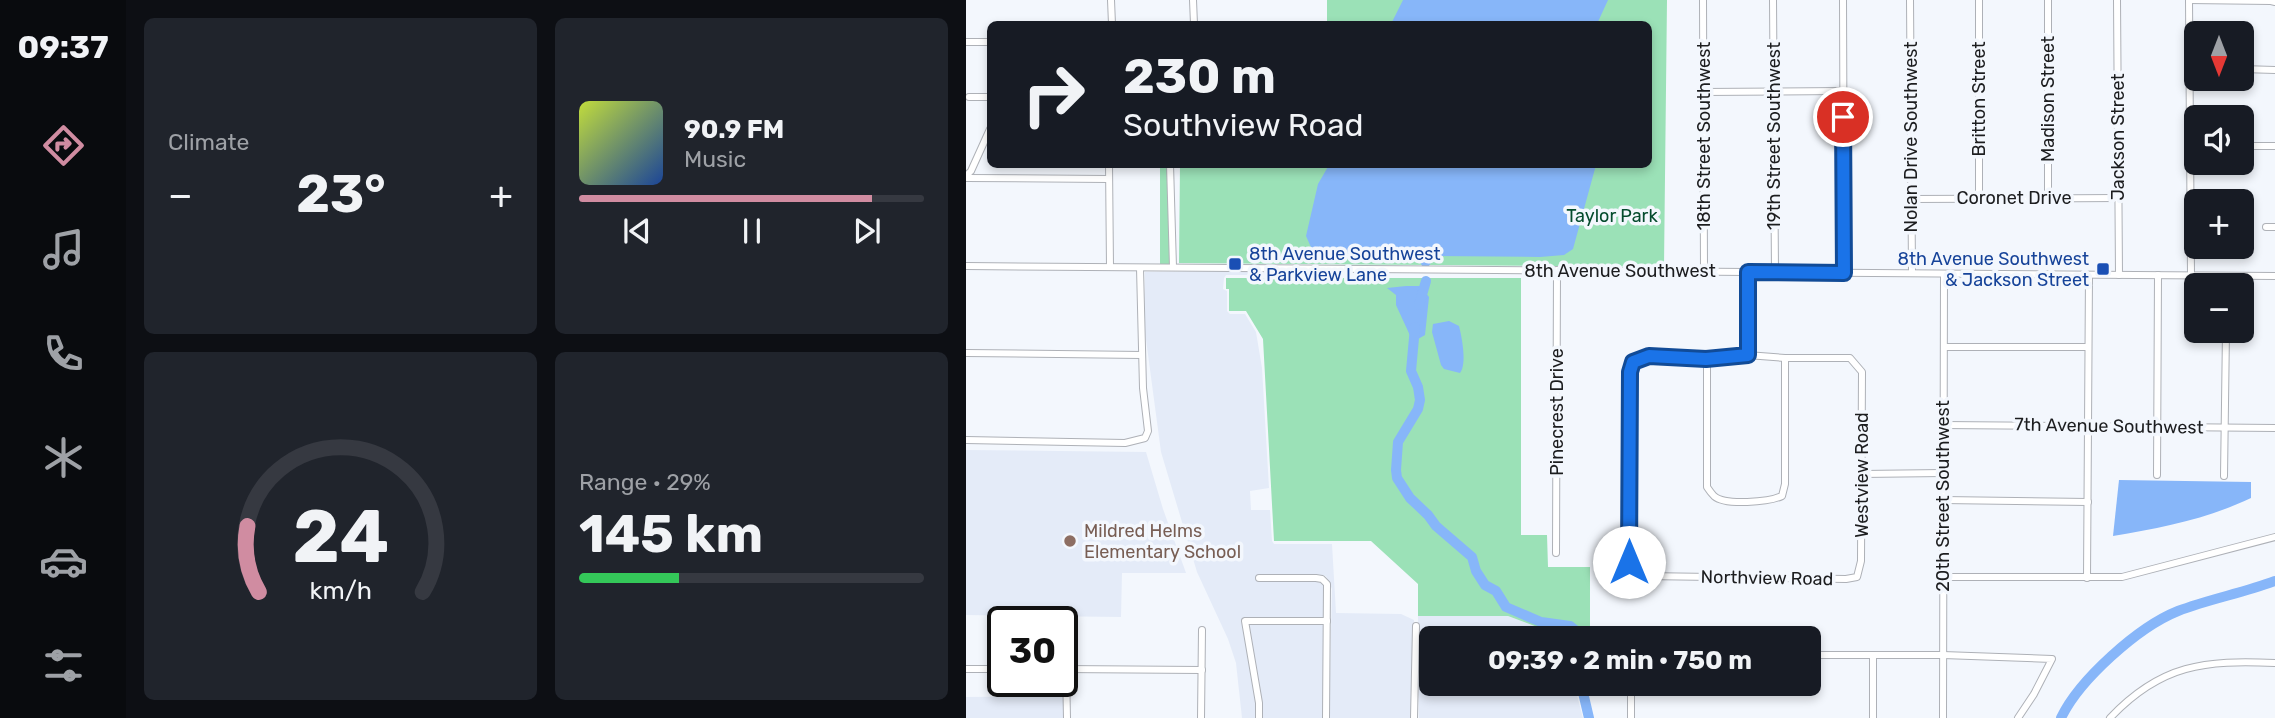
<!DOCTYPE html>
<meta charset="utf-8">
<style>
:root{--surface:#171b24;--page:#20242c;--text:#f1f3f6;--muted:#9ea1a6;--line:#363941;--accent:#d08ca1}
body{margin:0;font-family:Rubik,sans-serif;background:var(--page);color:var(--text);height:100vh;display:flex;flex-direction:column;font-size:26px;white-space:nowrap}
*{box-sizing:border-box;margin:0}
p{font-size:23px;color:var(--muted)}
.icon{flex:none;width:38px;height:38px;fill:none;stroke:currentColor;stroke-width:2;stroke-linecap:round;stroke-linejoin:round}
.map{position:relative;flex:1;overflow:hidden}
.drawer{display:flex;flex-direction:column;gap:18px;padding:18px;background:#0d0f14;width:840px}
.drawer>*{flex:none}
.top-card{position:absolute;left:21px;top:21px;width:665px;height:147px;border-radius:10px;box-shadow:0 4px 10px #0003;background:#171b24;color:var(--text);overflow:hidden}
.needle{width:46px;rotate:180deg}
.tools{position:absolute;left:1218px;top:21px;display:grid;gap:14px}
.tools a{display:grid;place-items:center;width:70px;height:70px;border-radius:10px;background:var(--surface);box-shadow:0 4px 10px #0003;font-size:35px}
.speed{position:absolute;left:21px;top:606px;display:flex;gap:14px;font-size:35px;font-weight:700;text-align:center}
.speed>*{display:grid;place-content:center;width:91px;height:91px;border-radius:50%;background:var(--surface);box-shadow:0 4px 10px #0003;line-height:1}
.speed .limit{border:4px solid #111;border-radius:10px;background:#fff;color:#111}
.pin{position:absolute;display:grid;place-items:center;width:60px;height:60px;color:#fff;margin:-30px;border:4px solid #fff;border-radius:50%;box-shadow:0 2px 7px #0007}
.me{position:absolute;width:77px;margin:-38px;rotate:0deg;stroke-linejoin:round;filter:drop-shadow(0 0 5px #0008)}
.turn{display:flex;align-items:center;gap:24px;height:147px;padding:0 21px;font-size:32px}
.turn .icon{width:91px;height:91px;stroke-width:2.5}
.turn b{display:block;font-size:49px;line-height:60px}
.big{font-size:52px;font-weight:700;line-height:1.1}
.drawer .card{flex:1;display:flex;flex-direction:column;justify-content:center;gap:10px;min-width:0;padding:0 24px;border-radius:10px;background:var(--page)}
.drawer .dial{align-items:center;gap:0}
.dial svg{height:182px;overflow:visible;fill:none;stroke:var(--line);stroke-width:7;stroke-linecap:round;text-anchor:middle}
.dial text{fill:var(--text);stroke:none}
.song{display:flex;align-items:center;gap:21px}
.cover{width:84px;height:84px;border-radius:10px;background:linear-gradient(135deg,hsl(70 70% 55%),hsl(220 70% 35%))}
.played{height:7px;border-radius:4px;background:linear-gradient(90deg,var(--accent) 85%,var(--line) 85%)}
.keys{display:flex;justify-content:space-around;direction:ltr}
.heat{display:flex;justify-content:space-between;align-items:center;font-size:38px;direction:ltr}
.charge{height:10px;border-radius:5px;background:linear-gradient(90deg,#34c759 29%,var(--line) 0)}
.drawer .tiles{flex:1;display:grid;gap:18px;grid-template-columns:repeat(2,1fr)}
.trip{position:absolute;left:453px;top:626px;width:402px;height:70px;border-radius:10px;background:var(--surface);box-shadow:0 4px 10px #0003;font-weight:700;line-height:70px;text-align:center}
main{display:flex;flex:1;min-height:0}
.dock{display:flex;flex-direction:column;width:126px;justify-content:space-around;align-items:center;background:#090b0e;color:var(--muted)}
.dock .icon{width:49px;height:49px}
.dock .current{color:var(--accent)}
.dock b{font-size:32px;color:var(--text)}
.map>svg:first-child{display:block}
.built{fill:#e4ebf8}
.green{fill:#9be1b7}
.water{fill:#87b6f9}
.lines{fill:none;stroke-linecap:round;stroke-linejoin:round}
.river{stroke:#87b6f9;stroke-width:10}
.minor-casing{stroke:#aeb1b7;stroke-width:8}
.minor{stroke:#fff;stroke-width:6}
.route-casing{stroke:#114b97;stroke-width:18}
.route{stroke:#1a73e8;stroke-width:12}
.transit-dot{fill:#1a4fb4;stroke:#f3f7fd;stroke-width:2.5}
.education-dot{fill:#8d6e63;stroke:#f3f7fd;stroke-width:2.5}
.labels{text-anchor:middle;dominant-baseline:central;stroke-width:7;stroke-linejoin:round;paint-order:stroke}
.street-label{font-size:18px;fill:#1c1d1f;stroke:#f3f7fd}
.park-label{font-size:18px;fill:#054c2e;stroke:#f3f7fd}
.transit-label{font-size:18px;fill:#164399;stroke:#f3f7fd;text-anchor:start}
.education-label{font-size:18px;fill:#785e54;stroke:#f3f7fd;text-anchor:start}
</style>
<main>
<nav class="dock">
<b>09:37</b>
<svg class="icon current" aria-label="directions" viewBox="0 0 24 24"><path d="M12 3l9 9-9 9-9-9zM9 14v-3h6M13 9l2 2-2 2"/></svg>
<svg class="icon" aria-label="music" viewBox="0 0 24 24"><path d="M9 18V5l10-2v13"/><circle cx="6" cy="18" r="3"/><circle cx="16" cy="16" r="3"/></svg>
<svg class="icon" aria-label="phone" viewBox="0 0 24 24"><path d="M5 4h4l2 5-3 2q2 4 5 5l2-3 5 2v4C11 20 4 13 5 4z"/></svg>
<svg class="icon" aria-label="climate" viewBox="0 0 24 24"><path d="M12 3v18M4 7l16 10M4 17L20 7"/></svg>
<svg class="icon" aria-label="car" viewBox="0 0 24 24"><path d="M5 17H2v-5l4-1 3-4h7l3 4 3 1v5h-3M9 17h6M6 11h13"/><circle cx="7" cy="17" r="2"/><circle cx="17" cy="17" r="2"/></svg>
<svg class="icon" aria-label="filters" viewBox="0 0 24 24"><path d="M4 7h16M4 17h16"/><circle cx="9" cy="7" r="2"/><circle cx="15" cy="17" r="2"/></svg>
</nav>
<section class="drawer">
<div class="tiles">
<div class="card"><p>Climate</p>
<div class="heat"><a>−</a><b class="big">23°</b><a>+</a></div>
</div>
<div class="card">
<div class="song"><i class="cover"></i><div><b>90.9 FM</b><p>Music</p></div></div>
<div class="played"></div>
<div class="keys"><svg class="icon" aria-label="previous" viewBox="0 0 24 24"><path d="M18 5L8 12l10 7zM5 5v14"/></svg><svg class="icon" aria-label="pause" viewBox="0 0 24 24"><path d="M8 5v14M16 5v14"/></svg><svg class="icon" aria-label="next" viewBox="0 0 24 24"><path d="M6 5l10 7-10 7zM19 5v14"/></svg></div>
</div>
<div class="card dial"><svg viewBox="0 0 100 80">
<path d="M14 69A42 42 0 1 1 86 69"/>
<path d="M14 69A42 42 0 0 1 9 40" stroke="#d08ca1"/>
<text x="50" y="56" font-size="32" font-weight="700">24</text>
<text x="50" y="72" font-size="11">km/h</text>
</svg></div>
<div class="card"><p>Range · 29%</p><b class="big">145 km</b><div class="charge"></div></div>
</div>
</section>
<div class="map">
<svg width="1309" height="718" viewBox="0 0 1309 718">
<rect width="100%" height="100%" fill="#f3f7fd"/>
<g class="built">
<path d="M297,271L366,272V275H260L258,278L257,289L261,291V311L264,314H279L290,332L296,368L303,488L284,491L285,510H304L306,541L308,544H366L370,613L435,614L448,620L445,718H363L366,589L360,576L350,574L290,575L291,581L355,582L358,585V618H276L290,703V718H276L270,663L262,639L231,572L195,452L179,332V272Z"/>
<path d="M0,450L180,452L197,509L220,573H156L155,617L0,615Z"/>
<path d="M452,616H542L574,628L586,629L600,639H466V684H608L617,718H453Z"/>
<path d="M283,624L358,625L357,718H296Z"/>
<path d="M97,696L98,718H0V697Z"/>
</g>
<g class="green">
<path d="M361,0H701L698,267L213,263L214,165L682,164V24H361Z"/>
<path d="M194,165H201L204,264H194Z"/>
<path d="M260,278H555V535H581L582,567H624V628H574L542,616H452V584L405,541H308L297,339L280,311H263V289H260Z"/>
</g>
<g class="water">
<path d="M437,0H642L631,24H425Z"/>
<path d="M363,165V164L630,165L607,249L598,255L574,257L468,256L463,266H456L453,259L446,255L348,254L340,236L352,184Z"/>
<path d="M440,286H454L463,297L459,335L447,342L430,305V295L421,288Z"/>
<path d="M483,321L493,326C496,338 501,364 494,373L478,369L475,365L466,332L467,324Z"/>
<path d="M1153,480L1285,482V498C1241,519 1195,528 1147,536Z"/>
</g>
<g class="lines">
<g class="river">
<path d="M453,305L460,281"/>
<path d="M449,327L445,371L452,387L454,400L452,409L432,442L430,470L431,478L444,498L462,515L470,526L506,557L510,571L519,585L530,591L540,607L575,622L604,626L609,630L614,639"/>
<path d="M615,684L623,718"/>
<path d="M1095,718C1113,680 1172,627 1212,611C1243,599 1277,593 1309,581"/>
</g>
<defs>
<g id="minor">
<path d="M145,0L146,24"/>
<path d="M227,0L228,24"/>
<path d="M737,0L738,272"/>
<path d="M807,0L809,272"/>
<path d="M877,0L878,273"/>
<path d="M944,0L946,273"/>
<path d="M1082,0V197"/>
<path d="M1151,0L1153,275"/>
<path d="M1223,0L1225,276"/>
<path d="M1223,0L1305,1L1309,2"/>
<path d="M0,42H24"/>
<path d="M1276,69L1309,70"/>
<path d="M737,92L877,91"/>
<path d="M3,97H24"/>
<path d="M1276,146H1309"/>
<path d="M143,164L144,267"/>
<path d="M204,164L207,267"/>
<path d="M0,176L5,171L24,129"/>
<path d="M0,178L143,179"/>
<path d="M1013,197V0"/>
<path d="M945,199L1152,198"/>
<path d="M1300,227H1309"/>
<path d="M0,266L1309,276"/>
<path d="M781,272V355"/>
<path d="M978,347H1122"/>
<path d="M0,353L176,355"/>
<path d="M781,355L819,358H884L896,372L895,561L891,577L880,579L679,576L670,574L663,562L664,372L667,362L683,357L741,359Z"/>
<path d="M741,359V487C743,490 745,493 748,496C759,506 803,502 816,496L819,484V358"/>
<path d="M977,425L1309,428"/>
<path d="M0,440L159,443L179,438L182,431L177,388L174,268"/>
<path d="M896,474L977,473"/>
<path d="M1191,475L1192,275"/>
<path d="M1258,476L1260,331"/>
<path d="M977,500L1122,502"/>
<path d="M590,553L591,270"/>
<path d="M977,577H1156L1309,537"/>
<path d="M293,578H350L356,579L361,584L360,718"/>
<path d="M1121,578L1123,275"/>
<path d="M99,620L101,718"/>
<path d="M844,655H977L1086,659L1068,694L1052,718"/>
<path d="M907,655V718"/>
<path d="M0,669H37"/>
<path d="M96,669L236,670"/>
<path d="M235,718L236,630"/>
<path d="M293,718V703L279,621H361"/>
<path d="M448,718L450,626"/>
<path d="M665,718V684"/>
<path d="M977,718L978,274"/>
<path d="M1144,718C1195,664 1239,660 1309,663"/>
</g>
</defs>
<use href="#minor" class="minor-casing"/>
<use href="#minor" class="minor"/>
</g>
<g class="lines">
<defs>
<path id="route" d="M663,562L664,372L667,362L683,356L740,359L782,355V272L878,273L877,117"/>
</defs>
<use href="#route" class="route-casing"/>
<use href="#route" class="route"/>
</g>
<g class="transit-dot">
<rect x="262" y="257" width="14" height="14" rx="3.5"/>
<rect x="1130" y="262" width="14" height="14" rx="3.5"/>
</g>
<circle class="education-dot" cx="104" cy="541" r="7"/>
<g class="labels">
<g class="street-label">
<text transform="translate(1013 99) rotate(-90)">Britton Street</text>
<text transform="translate(1082 99) rotate(-90)">Madison Street</text>
<text transform="translate(738 136) rotate(-90)">18th Street Southwest</text>
<text transform="translate(808 136) rotate(-90)">19th Street Southwest</text>
<text transform="translate(945 137) rotate(-90)">Nolan Drive Southwest</text>
<text transform="translate(1152 137) rotate(-90)">Jackson Street</text>
<text x="1048" y="198">Coronet Drive</text>
<text x="654" y="271">8th Avenue Southwest</text>
<text transform="translate(591 412) rotate(-90)">Pinecrest Drive</text>
<text transform="translate(1143 426) rotate(1)">7th Avenue Southwest</text>
<text transform="translate(896 475) rotate(-90)">Westview Road</text>
<text transform="translate(977 496) rotate(-90)">20th Street Southwest</text>
<text transform="translate(801 578) rotate(1)">Northview Road</text>
</g>
<g class="park-label">
<text x="646" y="216">Taylor Park</text>
</g>
<g class="transit-label">
<text x="283" y="254">8th Avenue Southwest<tspan x="283" dy="21">&amp; Parkview Lane</tspan></text>
<text x="1123" y="259" text-anchor="end">8th Avenue Southwest<tspan x="1123" dy="21">&amp; Jackson Street</tspan></text>
</g>
<g class="education-label">
<text x="118" y="531">Mildred Helms<tspan x="118" dy="21">Elementary School</tspan></text>
</g>
</g>
</svg>
<div class="tools">
<a><svg class="needle" viewBox="-14 -14 28 28"><path d="M0-13l5 13h-10z" fill="#e53935"/><path d="M0 13l5-13h-10z" fill="#9ea1a6"/></svg></a>
<a><svg class="icon" aria-label="sound" viewBox="0 0 24 24"><path d="M4 9h4l5-4v14l-5-4H4zM17 9q2 3 0 6"/></svg></a>
<a>+</a>
<a>−</a>
</div>
<div class="speed"><div class="limit">30</div></div>
<div class="pin" style="left:877px;top:117px;background:#d93025"><svg class="icon" aria-label="arrive" viewBox="0 0 24 24"><path d="M6 21V4h12l-3 4 3 4H6"/></svg></div>
<svg class="me" style="left:663px;top:562px" viewBox="-20 -20 40 40"><circle r="19" fill="#fff"/><path d="M0-13L10 11 0 6-10 11z" fill="#1a73e8"/></svg>
<div class="trip">09:39 · 2 min · 750 m</div>
<div class="top-card">
<div class="turn"><svg class="icon" aria-label="right" viewBox="0 0 24 24"><path d="M7 20v-9h11M14 6l5 5-5 5"/></svg><div><b>230 m</b>Southview Road</div></div>
</div>
</div>
</main>
